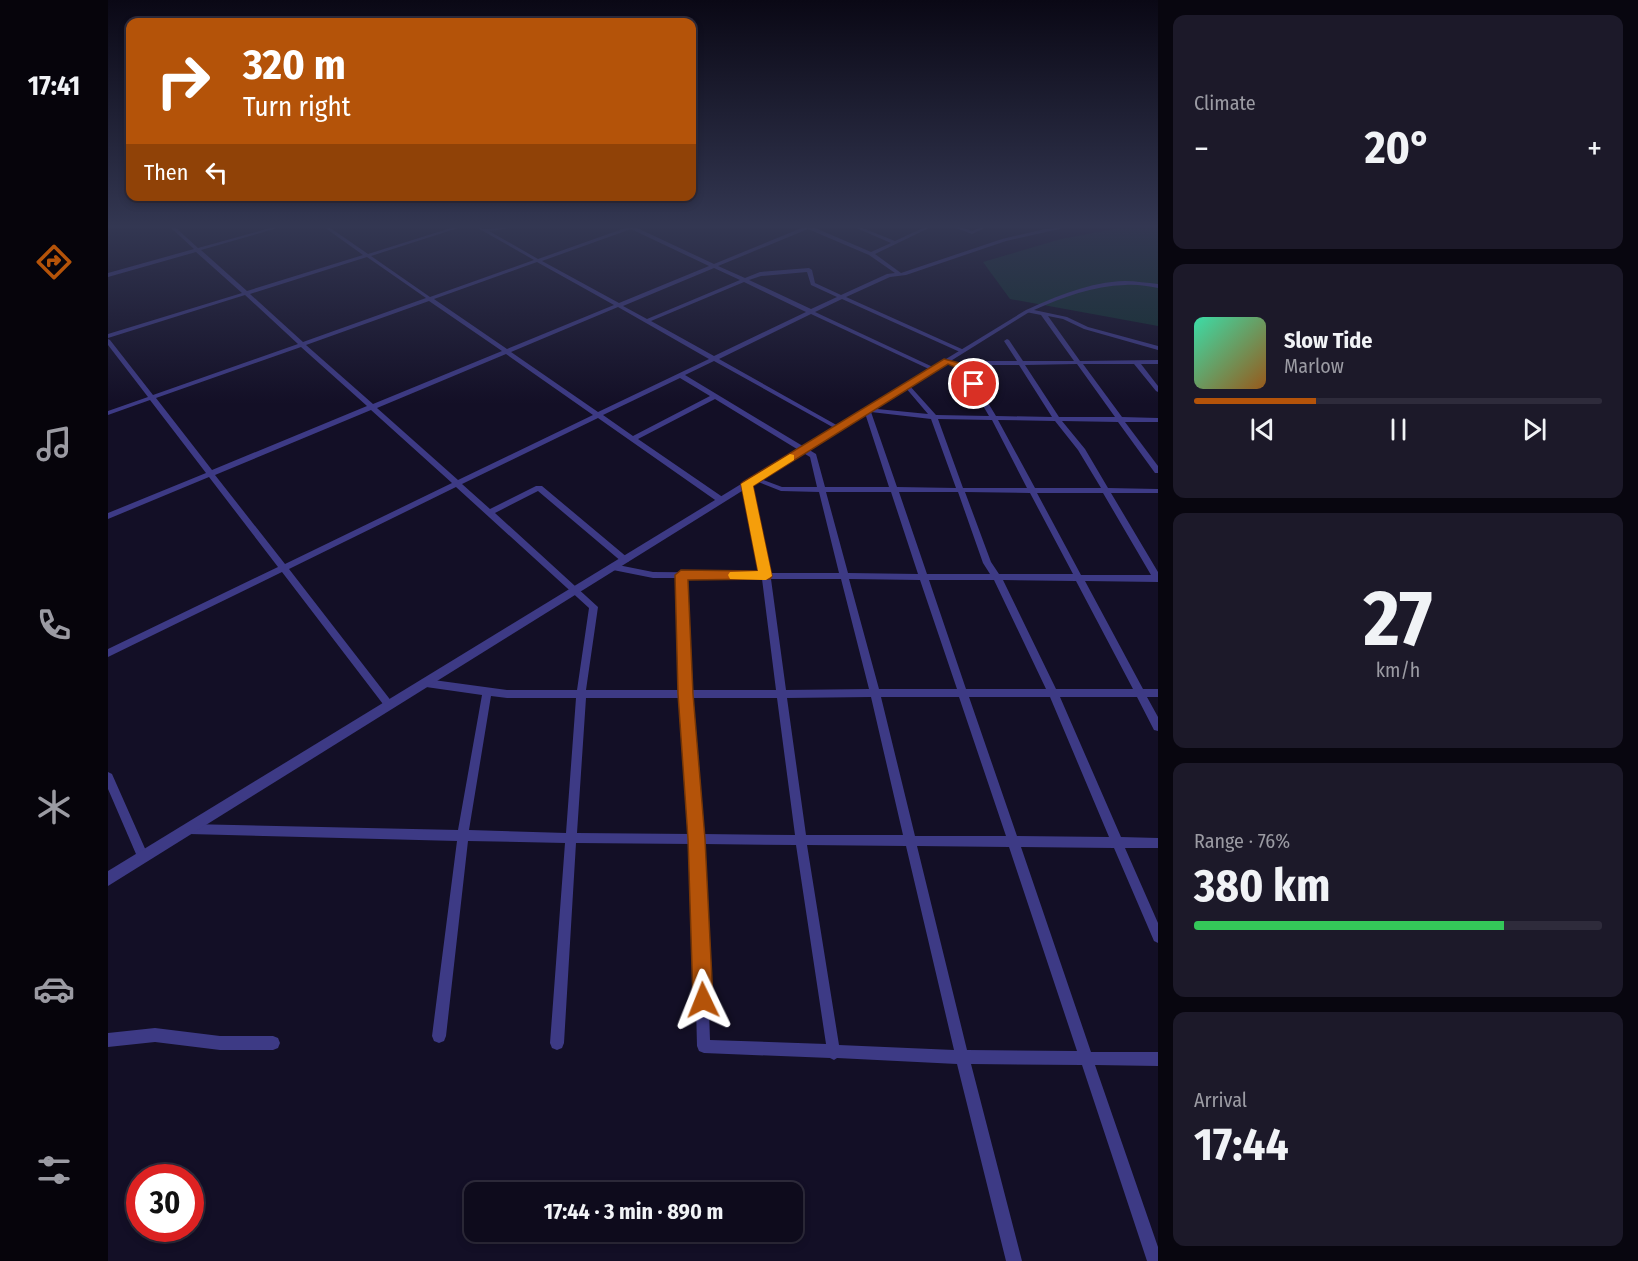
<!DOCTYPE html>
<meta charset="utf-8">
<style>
:root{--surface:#0e0b1c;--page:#1c1929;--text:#f1f3f6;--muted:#9b9ba3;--line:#2e2b3b;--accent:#b45309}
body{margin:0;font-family:"Fira Sans Condensed",sans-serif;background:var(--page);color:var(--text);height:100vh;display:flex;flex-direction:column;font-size:22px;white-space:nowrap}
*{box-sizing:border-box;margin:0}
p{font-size:20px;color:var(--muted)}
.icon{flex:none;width:33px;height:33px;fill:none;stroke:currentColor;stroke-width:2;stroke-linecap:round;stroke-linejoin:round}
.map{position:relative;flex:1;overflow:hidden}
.side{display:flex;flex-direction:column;gap:15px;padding:15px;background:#08060f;width:480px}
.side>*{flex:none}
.guide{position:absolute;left:18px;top:18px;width:570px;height:183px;border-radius:12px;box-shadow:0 3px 9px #0003,0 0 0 2px var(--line);background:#b45309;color:#fff;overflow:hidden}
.speed{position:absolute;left:18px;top:1164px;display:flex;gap:12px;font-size:30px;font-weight:700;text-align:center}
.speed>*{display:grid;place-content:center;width:78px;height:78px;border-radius:50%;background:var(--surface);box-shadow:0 3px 9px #0003,0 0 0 2px var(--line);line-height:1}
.speed .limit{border:9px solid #d22;background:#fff;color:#111}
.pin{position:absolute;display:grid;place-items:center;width:51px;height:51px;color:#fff;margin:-26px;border:3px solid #fff;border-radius:50%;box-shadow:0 2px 6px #0007}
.me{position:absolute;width:66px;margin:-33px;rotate:358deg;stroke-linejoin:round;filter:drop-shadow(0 0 4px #0008)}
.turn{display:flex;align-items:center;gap:21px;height:126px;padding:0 18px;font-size:27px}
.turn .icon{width:78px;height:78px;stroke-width:2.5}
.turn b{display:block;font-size:42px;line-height:51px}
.then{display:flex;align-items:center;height:57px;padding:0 18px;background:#0003;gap:12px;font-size:22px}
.big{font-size:45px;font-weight:700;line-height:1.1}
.side .widget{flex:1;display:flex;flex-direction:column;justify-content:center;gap:9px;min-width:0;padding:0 21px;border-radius:12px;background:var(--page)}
.side .dial{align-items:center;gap:0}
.dial b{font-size:78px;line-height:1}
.song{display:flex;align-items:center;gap:18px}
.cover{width:72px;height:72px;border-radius:9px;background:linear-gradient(135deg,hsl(160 70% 55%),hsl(30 70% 35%))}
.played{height:6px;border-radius:3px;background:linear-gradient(90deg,var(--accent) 30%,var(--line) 30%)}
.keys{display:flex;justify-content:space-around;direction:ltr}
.heat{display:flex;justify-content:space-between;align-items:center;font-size:33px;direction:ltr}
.charge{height:9px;border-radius:4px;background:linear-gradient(90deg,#34c759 76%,var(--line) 0)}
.trip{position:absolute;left:356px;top:1182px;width:339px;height:60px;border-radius:12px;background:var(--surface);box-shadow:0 3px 9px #0003,0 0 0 2px var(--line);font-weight:700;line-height:60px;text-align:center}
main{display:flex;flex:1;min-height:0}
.tabs{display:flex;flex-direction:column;width:108px;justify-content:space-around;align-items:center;background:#06040b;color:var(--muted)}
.tabs .icon{width:42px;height:42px}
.tabs .current{color:var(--accent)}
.tabs b{font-size:27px;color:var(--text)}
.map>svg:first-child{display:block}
.green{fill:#12302f}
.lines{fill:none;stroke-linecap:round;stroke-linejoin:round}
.minor{fill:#3d3a85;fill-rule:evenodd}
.tertiary{fill:#3d3a85;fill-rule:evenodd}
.route{fill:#b45309;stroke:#753606;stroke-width:1.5}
.slow{fill:#f59e0b}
</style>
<main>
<nav class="tabs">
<b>17:41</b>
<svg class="icon current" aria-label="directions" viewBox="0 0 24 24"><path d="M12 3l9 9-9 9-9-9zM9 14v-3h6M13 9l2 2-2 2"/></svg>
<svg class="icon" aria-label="music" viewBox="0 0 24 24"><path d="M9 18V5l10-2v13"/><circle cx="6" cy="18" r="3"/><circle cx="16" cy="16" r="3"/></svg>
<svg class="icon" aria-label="phone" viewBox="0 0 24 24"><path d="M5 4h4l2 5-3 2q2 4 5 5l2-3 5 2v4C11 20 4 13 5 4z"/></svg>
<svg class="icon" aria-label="climate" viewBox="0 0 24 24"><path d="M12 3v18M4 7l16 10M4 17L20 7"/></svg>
<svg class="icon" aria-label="car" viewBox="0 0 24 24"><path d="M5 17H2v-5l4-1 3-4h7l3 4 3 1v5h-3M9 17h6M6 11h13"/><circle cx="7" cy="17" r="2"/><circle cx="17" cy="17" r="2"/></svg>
<svg class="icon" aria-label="filters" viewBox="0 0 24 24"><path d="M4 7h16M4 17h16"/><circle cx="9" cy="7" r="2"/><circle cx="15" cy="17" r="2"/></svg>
</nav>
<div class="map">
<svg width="1050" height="1261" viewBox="0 0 1050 1261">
<rect width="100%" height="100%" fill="#130f26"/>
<path class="green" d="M1017,227H1050V326L902,299L875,262L953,239Z"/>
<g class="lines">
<g class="minor">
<path d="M62,227H67L90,248L166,227H173L93,250L139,291L255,255L216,227H221L260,254L346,227H353L263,256L322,297L426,260L368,227L376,229L409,227L381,231L430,259L520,227H527L606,264L696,227H705L763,252L783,243L746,227H752L787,241L817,227H823L767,254L793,273L894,239L937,229L960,227L898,241L798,275L782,277L738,297L856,350V352H852L734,299L707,312L827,368V370H823L703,314L611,359L732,427V429H728L606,361L577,375L708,454L717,487H781L756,410L759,408L820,414L797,387V385H801L828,415L881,416L853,368L837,362V360H841L855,365L864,361H909L896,341L899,339L901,340L915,361H966L933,315L918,312V310C949,296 982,282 1017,281C1028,281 1039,283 1050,284V288C1039,286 1028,284 1017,285C985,286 955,297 926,310L959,317L980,327L1050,346V350L976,329L955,319L940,316L972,361L1050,360V364H1033L1050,386V392L1048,391L1026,364H975L1014,417L1050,418V422H1017L1050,466V473H1047L1010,422L954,421L977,449L1000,488L1050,489V493H1003L1050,572V582L977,581L1035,689H1050V697H1039L1050,717V731L1046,730L1029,697H952L1013,837L1050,838V848H1017L1050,923V943L1046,941L1006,848L913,847L983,1052H1050V1066L987,1065L1050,1247V1261H1039L974,1065L863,1064L914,1261H898L849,1064L729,1058L726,1060L722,1058L596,1053L591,1051L589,1046L584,844L468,843L456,1043L454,1048L449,1050L444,1048L442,1043L457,843L360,841L338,1036L336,1041L331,1043L326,1041L324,1036L349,841L81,834L77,833L75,829L77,825L81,824L350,830L374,695L318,687L315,686L313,683L315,680L318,679L399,690H469L481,608L348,487L181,569L284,702L286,705L284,708L281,709L278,708L174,572L0,657V649L170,567L101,477L0,519V513L98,473L42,400L0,415V411L40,397L0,345V339L2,340L45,395L190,344L137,295L0,338V334L134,293L88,252L0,277V273L86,249ZM523,229L601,266L511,303L434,261ZM700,229L761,255L787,273L779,274L733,295L707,283L704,270L701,268L652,272L637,278L610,266ZM259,257L318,298L195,342L142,294ZM429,262L506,305L399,349L326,299ZM606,268L632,280L539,319L515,306ZM699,272L703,285L729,297L703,309L641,280L653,276ZM636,282L698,312L606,356L543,321ZM321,301L394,351L265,404L198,345ZM510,307L601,359L490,412L403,352ZM193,347L259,406L104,470L48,398ZM398,354L485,415L350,480L269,408ZM969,364L1007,417H951L917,365ZM865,365H911L944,417L888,416L859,368ZM572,378L602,396L525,436L495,415ZM607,399L702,457L709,487H674L647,477L643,479L673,491L711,492L731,573H662L643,484L642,482H636L635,484L653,573L545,572L505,564L501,567L505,570L545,578H569L573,690H478L490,607L387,513L430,491L514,562H520L521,560L520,558L434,486H428L382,509L354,484L490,418L610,502H616V498L530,439ZM263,410L344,483L177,564L107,475ZM763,412L823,419L848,488L789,487ZM830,419L884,420L919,488H855ZM890,420L947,421L970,450L993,488H927ZM718,492H783L810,574L740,573ZM791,492H850L875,563L882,574H819ZM857,492L922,493L965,574H891L883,562ZM929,493H995L1043,575H973ZM577,578L654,579L668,690H583ZM663,579H733L761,689L678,690ZM741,579L812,580L849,689H771ZM821,580H886L938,689H858ZM895,580L968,581L1025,689H948ZM383,696L399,698H468L458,833L361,830ZM763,697L795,835H698L679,698ZM773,697H851L898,836H807ZM861,697H942L1001,837L909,836ZM478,698H573L583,834L469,833ZM583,698H669L687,835L594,834ZM595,844L688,845L718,1044L602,1040ZM699,845L798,846L846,1050L731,1045ZM809,846L901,847L969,1051L859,1050Z"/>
<path d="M845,227H852L864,231L873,227H879L864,234Z"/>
<path d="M0,772L4,774L39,853L41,857L39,861L35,863L31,861L0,789Z"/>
<path d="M47,1028L112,1036H165L170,1038L172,1043L170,1048L165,1050H112L47,1042L0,1047V1033Z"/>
</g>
<path class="tertiary" d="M918,310L923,311L0,886V871Z"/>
</g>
<linearGradient id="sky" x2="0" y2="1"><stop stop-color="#0a0815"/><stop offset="0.56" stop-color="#333752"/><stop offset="1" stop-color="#333752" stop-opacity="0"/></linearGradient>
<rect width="1050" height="404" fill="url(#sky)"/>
<path class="route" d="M836,359L859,365L870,384L869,386H862L852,369L840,364L645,486L664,576L662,579L580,580L585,694L597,839L605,1000L602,1007L595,1010L588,1007L585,1000L580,839L570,694L567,575L573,570L650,571L633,484L635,482Z"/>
<path class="slow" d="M682,454L686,455V460L645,486L664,576L658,580L622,579L620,575L622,572L650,571L633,484Z"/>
</svg>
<div class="speed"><div class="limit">30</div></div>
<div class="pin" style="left:866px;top:384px;background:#d93025"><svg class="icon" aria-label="arrive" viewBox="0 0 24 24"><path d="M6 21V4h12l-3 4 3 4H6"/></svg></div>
<svg class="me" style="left:595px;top:1000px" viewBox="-20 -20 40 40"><path d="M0-17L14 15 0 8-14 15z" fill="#b45309" stroke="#fff" stroke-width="4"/></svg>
<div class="trip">17:44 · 3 min · 890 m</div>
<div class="guide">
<div class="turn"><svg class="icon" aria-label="right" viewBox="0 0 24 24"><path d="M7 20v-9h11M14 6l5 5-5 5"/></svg><div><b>320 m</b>Turn right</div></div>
<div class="then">Then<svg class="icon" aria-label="left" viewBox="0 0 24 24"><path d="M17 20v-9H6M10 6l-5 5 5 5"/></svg></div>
</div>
</div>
<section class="side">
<div class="widget"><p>Climate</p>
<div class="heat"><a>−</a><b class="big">20°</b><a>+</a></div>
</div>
<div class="widget">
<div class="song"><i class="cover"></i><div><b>Slow Tide</b><p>Marlow</p></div></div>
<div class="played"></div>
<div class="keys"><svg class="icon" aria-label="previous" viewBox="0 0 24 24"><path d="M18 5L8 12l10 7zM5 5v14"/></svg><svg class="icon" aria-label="pause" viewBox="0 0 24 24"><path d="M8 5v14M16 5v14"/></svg><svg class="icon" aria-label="next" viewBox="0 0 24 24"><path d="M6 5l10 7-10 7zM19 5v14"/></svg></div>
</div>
<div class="widget dial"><b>27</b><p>km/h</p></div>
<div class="widget"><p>Range · 76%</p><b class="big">380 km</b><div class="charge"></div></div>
<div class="widget"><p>Arrival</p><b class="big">17:44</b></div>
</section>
</main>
